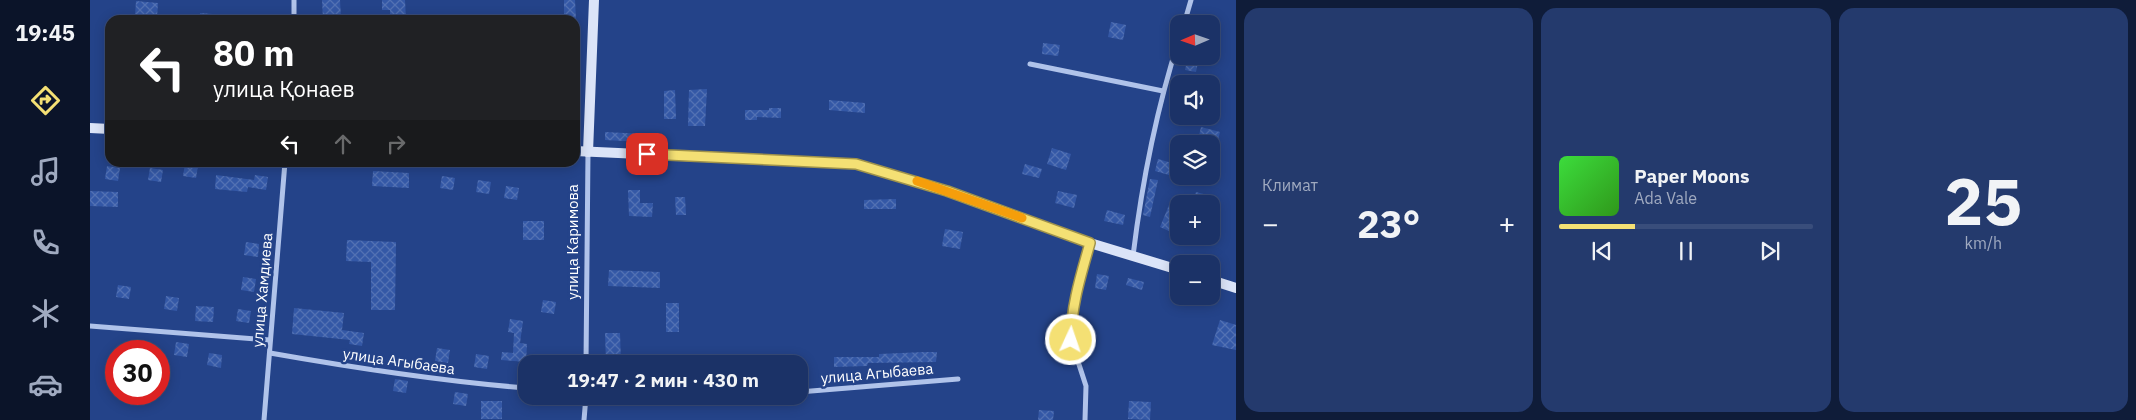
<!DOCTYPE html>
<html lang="ru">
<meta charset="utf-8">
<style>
:root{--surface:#1b3267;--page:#243a6d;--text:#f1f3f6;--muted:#a0aac0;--line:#394d7b;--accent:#f4e074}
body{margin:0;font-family:"IBM Plex Sans",sans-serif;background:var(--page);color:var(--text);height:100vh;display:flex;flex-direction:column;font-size:19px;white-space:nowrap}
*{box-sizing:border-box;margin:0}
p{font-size:16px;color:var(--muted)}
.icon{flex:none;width:28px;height:28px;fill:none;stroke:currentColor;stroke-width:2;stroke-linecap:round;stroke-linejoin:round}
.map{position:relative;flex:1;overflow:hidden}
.details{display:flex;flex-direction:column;gap:8px;padding:8px;background:#0f1c39;width:900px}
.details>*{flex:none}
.guide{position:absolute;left:15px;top:15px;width:475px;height:152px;border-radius:15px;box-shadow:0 2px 12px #0003,0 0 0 1px var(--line);background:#202124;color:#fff;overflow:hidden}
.needle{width:32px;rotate:268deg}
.buttons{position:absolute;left:1080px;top:15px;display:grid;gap:10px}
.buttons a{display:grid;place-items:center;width:50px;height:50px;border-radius:10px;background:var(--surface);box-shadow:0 2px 12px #0003,0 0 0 1px var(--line);font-size:25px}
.speed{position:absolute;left:15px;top:340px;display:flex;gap:10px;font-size:25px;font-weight:700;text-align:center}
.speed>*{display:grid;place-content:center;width:65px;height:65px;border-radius:50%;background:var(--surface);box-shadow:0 2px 12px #0003,0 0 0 1px var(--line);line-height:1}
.speed .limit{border:8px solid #d22;background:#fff;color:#111}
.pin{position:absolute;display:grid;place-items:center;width:42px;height:42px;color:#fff;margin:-21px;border-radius:10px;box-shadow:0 2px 8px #0006}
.me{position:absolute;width:55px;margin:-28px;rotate:3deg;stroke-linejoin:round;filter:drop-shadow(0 0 4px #0008)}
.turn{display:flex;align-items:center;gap:18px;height:105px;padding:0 25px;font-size:22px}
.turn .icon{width:65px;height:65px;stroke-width:2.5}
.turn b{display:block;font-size:35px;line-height:42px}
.lanes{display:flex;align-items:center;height:48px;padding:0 25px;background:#0003;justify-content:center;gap:25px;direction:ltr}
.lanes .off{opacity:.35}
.big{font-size:38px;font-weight:700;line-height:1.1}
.details .tile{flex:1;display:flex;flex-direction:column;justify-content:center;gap:8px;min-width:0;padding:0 18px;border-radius:15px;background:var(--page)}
.details .dial{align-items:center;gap:0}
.dial b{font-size:65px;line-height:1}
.song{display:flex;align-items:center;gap:15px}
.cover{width:60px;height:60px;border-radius:8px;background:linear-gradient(135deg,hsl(120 70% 55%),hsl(110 70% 35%))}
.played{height:5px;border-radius:2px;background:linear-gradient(90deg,var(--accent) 30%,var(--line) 30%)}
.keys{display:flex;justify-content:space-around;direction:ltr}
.heat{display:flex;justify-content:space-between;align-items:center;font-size:28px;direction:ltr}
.details .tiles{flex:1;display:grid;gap:8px;grid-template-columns:repeat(3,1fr)}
.trip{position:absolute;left:428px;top:355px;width:290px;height:50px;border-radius:15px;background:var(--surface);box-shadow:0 2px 12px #0003,0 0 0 1px var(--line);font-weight:700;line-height:50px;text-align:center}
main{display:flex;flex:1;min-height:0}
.dock{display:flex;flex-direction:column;width:90px;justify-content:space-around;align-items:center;background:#0b1429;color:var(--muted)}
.dock .icon{width:35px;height:35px}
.dock .on{color:var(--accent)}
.dock b{font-size:22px;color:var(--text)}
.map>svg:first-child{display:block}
.building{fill:url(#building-cross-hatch)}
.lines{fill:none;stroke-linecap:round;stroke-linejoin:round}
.street{stroke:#b0c3ea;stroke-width:5}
.secondary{stroke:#dbe4f8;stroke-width:10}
.route-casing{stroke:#9f924b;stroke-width:12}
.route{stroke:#f4e074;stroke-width:9}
.slow{stroke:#f59e0b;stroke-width:9}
.labels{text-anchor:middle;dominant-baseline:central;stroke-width:5;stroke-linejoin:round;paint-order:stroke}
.street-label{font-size:15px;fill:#fff;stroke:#244389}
</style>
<main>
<nav class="dock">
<b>19:45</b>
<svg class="icon on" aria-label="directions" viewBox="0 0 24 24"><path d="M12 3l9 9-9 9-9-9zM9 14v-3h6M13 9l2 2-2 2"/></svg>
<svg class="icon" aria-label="music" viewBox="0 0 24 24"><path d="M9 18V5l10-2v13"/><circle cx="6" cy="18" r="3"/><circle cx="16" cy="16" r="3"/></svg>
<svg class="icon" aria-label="phone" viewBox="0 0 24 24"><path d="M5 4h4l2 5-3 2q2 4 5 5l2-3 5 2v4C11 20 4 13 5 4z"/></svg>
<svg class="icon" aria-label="climate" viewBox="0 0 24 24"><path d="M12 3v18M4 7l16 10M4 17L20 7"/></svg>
<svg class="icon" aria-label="car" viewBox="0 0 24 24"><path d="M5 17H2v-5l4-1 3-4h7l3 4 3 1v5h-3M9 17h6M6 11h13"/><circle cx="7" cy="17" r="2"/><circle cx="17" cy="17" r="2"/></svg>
</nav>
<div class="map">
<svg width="1146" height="420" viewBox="0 0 1146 420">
<defs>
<pattern id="building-cross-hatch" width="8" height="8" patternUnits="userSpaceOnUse" patternTransform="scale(1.25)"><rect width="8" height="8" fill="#3458a6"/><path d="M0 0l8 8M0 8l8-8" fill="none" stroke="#5271b3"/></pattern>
</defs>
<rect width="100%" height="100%" fill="#244389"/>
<g class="building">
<path d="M232,0H250L251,19L233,20Z"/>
<path d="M292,0H315L316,20H300V10H292Z"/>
<path d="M474,0H485L486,20H474Z"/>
<path d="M46,1L68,3L67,18L45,16Z"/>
<path d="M110,13L135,15L134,20H110Z"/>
<path d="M1021,22L1036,25L1033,40L1018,37Z"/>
<path d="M953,43L970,45L968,56L952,54Z"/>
<path d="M1098,56L1109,58L1106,72L1095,70Z"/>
<path d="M617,89L615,126H598L599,90Z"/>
<path d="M585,90L586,119H574V91Z"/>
<path d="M739,100L775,103V113L739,110Z"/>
<path d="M679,108H691V118L667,117V120H655V110H679Z"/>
<path d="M1111,127L1130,132L1124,157H1121V144H1107Z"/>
<path d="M515,132L554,134V142L515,140Z"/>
<path d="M962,148L981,154L976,170L957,164Z"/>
<path d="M1068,159L1089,165L1086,177L1065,171Z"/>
<path d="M95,164L108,166L106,178L93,176Z"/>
<path d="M935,164L952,169L949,178L932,174Z"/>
<path d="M17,166L30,168L28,181L15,179Z"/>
<path d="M60,168L73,170L71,182L58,180Z"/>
<path d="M283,171L319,173V188L282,186Z"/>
<path d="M126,175L164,180L165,175L178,177L176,190L158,187L157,192L125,189Z"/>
<path d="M352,176L365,178L363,190L350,188Z"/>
<path d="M1060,179L1068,180L1060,217L1053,215Z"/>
<path d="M388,180L401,182L399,194L386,192Z"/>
<path d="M416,186L429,188L427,200L414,198Z"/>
<path d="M538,190H550V203H563L562,217L539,216Z"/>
<path d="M0,191L28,192V207L0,206Z"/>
<path d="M968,191L987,195L984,208L965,203Z"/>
<path d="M1106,192L1117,195L1115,204H1102Z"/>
<path d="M585,197H595L596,215H586Z"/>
<path d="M806,199V209H774V200Z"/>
<path d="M1079,205L1089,209L1081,232L1070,227Z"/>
<path d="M1017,210L1035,215L1033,225L1014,221Z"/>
<rect x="433" y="221" width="21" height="19"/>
<path d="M855,229L873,232L870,249L852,246Z"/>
<path d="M257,240L306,242L305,310H281V262L256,261Z"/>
<path d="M156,242L169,244L168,257L154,255Z"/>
<path d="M519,270L570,272V288L518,286Z"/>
<path d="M1007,274L1019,276L1016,290L1005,288Z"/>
<path d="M153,277L166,279L164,292L151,290Z"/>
<path d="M1038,278L1054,282L1052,290L1036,285Z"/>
<path d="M28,285L41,287L39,299L26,297Z"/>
<path d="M76,296L89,298L87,311L74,309Z"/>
<path d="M453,300L466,302L464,314L451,312Z"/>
<rect x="576" y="303" width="13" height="29"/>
<path d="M106,306L124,307L123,322L105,321Z"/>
<path d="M204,308L254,313L252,330L274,333L272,346L259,344L260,340L202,334Z"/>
<path d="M148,309L161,311L159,323L146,321Z"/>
<path d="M420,319L433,321L430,343L437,344L436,362L411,360L412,352L423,353L424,333L418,332Z"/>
<path d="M1130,320L1146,325V350L1122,345Z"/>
<path d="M515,333H530L531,364H516Z"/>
<path d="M86,342L99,344L97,357L84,355Z"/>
<path d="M347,348L360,350L358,363L345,361Z"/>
<path d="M834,352H847L846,362L778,363L777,366L744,367V357H789V354Z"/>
<path d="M119,353L132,355L131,368L117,365Z"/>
<path d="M386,354L399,356L397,369L384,367Z"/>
<path d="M305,379L318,381L316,393L303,391Z"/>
<path d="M365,392L378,394L376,406L363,404Z"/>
<rect x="391" y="401" width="21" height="18"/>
<path d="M1039,401L1061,402L1060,420L1038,419Z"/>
<path d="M949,410L964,411L963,420H948Z"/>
</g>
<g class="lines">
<g class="street">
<path d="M204,20V0"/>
<path d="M1094,24L1101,0"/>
<path d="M940,64L1073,91"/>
<path d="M1043,256C1052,182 1066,111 1089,39"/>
<path d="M0,326L180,340"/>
<path d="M180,353C265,368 350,381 436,388"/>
<path d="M496,364L498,152"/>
<path d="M709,392L868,379"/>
<path d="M174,420L195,162"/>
<path d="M494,420L496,396"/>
<path d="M995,420L996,386L981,340V322L987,287L1000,243"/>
</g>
<g class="secondary">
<path d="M0,128L20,129"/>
<path d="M485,151L766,164L857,191L1000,243L1089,270"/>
<path d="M498,152L504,0"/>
<path d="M1121,280L1146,288"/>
</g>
</g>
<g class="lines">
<defs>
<path id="route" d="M557,154L766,164L857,191L1000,243C991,275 981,306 981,340"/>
</defs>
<use href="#route" class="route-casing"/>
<use href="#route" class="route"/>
<path class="slow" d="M827,181L932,218"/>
</g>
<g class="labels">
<g class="street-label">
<text transform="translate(482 242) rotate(-90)">улица Каримова</text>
<text transform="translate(172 290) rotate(-85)">улица Хамдиева</text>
<text transform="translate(309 361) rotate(8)">улица Агыбаева</text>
<text transform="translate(787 373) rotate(-5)">улица Агыбаева</text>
</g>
</g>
</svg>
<div class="buttons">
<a><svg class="needle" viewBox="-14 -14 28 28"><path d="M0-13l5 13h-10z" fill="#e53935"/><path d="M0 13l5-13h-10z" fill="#a0aac0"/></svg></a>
<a><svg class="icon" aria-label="sound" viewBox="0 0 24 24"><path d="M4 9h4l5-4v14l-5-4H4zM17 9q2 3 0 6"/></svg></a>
<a><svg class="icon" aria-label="layers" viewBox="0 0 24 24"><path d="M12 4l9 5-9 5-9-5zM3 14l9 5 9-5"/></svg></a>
<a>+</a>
<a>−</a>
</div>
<div class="speed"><div class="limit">30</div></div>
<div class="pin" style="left:557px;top:154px;background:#d93025"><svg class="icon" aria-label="arrive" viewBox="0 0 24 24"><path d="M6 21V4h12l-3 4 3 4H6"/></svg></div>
<svg class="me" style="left:981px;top:340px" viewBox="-20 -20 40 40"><circle r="17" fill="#f4e074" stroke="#fff" stroke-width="3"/><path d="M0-11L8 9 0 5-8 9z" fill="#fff"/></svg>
<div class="trip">19:47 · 2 мин · 430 m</div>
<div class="guide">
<div class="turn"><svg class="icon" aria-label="left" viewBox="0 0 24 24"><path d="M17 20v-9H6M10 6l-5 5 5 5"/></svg><div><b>80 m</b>улица Қонаев</div></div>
<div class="lanes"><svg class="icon" aria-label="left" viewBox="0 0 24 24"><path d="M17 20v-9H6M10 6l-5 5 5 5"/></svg><svg class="icon off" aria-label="ahead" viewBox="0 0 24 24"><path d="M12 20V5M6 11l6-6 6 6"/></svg><svg class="icon off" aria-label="right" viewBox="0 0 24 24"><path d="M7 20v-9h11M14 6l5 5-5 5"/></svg></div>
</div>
</div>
<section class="details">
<div class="tiles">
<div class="tile"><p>Климат</p>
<div class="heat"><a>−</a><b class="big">23°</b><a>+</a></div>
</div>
<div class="tile">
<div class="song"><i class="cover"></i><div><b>Paper Moons</b><p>Ada Vale</p></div></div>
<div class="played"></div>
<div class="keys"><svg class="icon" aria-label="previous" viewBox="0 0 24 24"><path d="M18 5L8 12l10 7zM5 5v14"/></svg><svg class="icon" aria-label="pause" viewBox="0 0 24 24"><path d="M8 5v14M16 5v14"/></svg><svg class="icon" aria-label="next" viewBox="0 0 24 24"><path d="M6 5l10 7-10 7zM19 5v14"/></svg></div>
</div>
<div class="tile dial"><b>25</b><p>km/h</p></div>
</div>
</section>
</main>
